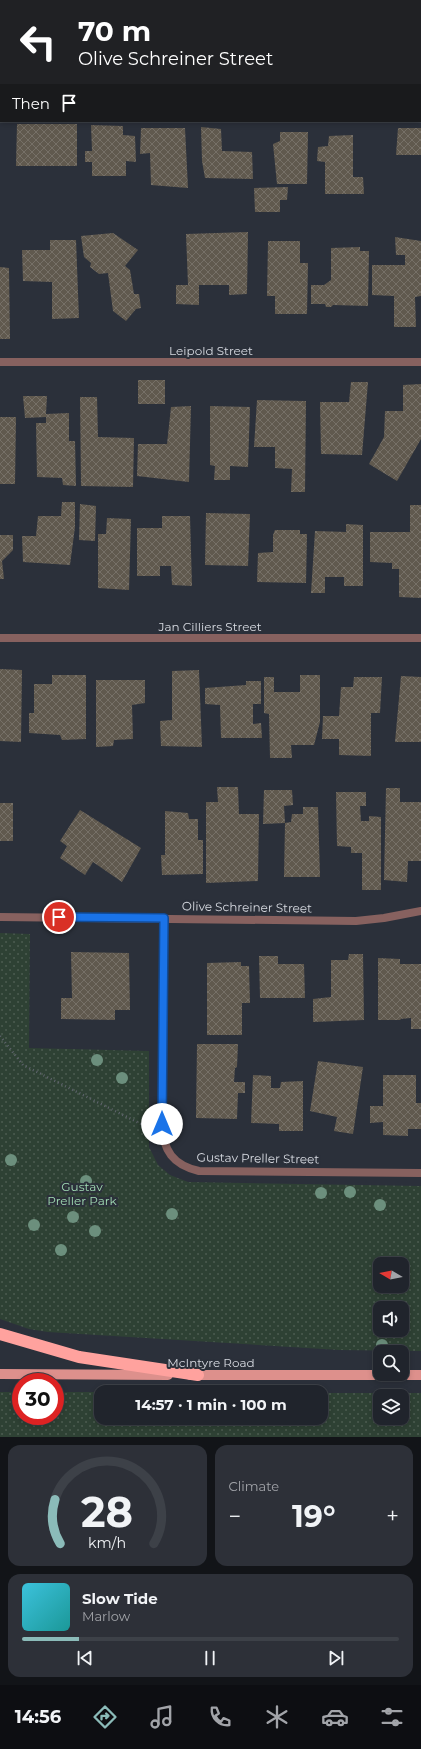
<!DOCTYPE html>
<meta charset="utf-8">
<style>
:root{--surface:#20242c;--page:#2d3038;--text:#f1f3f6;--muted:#a2a4a9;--line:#3d4148;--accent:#8bbbb9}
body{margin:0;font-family:Montserrat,sans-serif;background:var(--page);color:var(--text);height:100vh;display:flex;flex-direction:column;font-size:15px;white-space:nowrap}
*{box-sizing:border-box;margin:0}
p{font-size:13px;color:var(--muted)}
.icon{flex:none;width:22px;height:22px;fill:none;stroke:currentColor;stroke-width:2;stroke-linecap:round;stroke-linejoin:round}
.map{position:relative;height:1437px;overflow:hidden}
.side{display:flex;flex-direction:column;gap:8px;padding:8px;background:#121418;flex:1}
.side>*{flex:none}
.banner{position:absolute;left:0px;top:0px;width:421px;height:122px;box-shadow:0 2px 6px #0003,0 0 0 1px var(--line);background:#202124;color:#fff;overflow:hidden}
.needle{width:26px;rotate:280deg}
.buttons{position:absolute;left:373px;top:1257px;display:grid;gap:8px}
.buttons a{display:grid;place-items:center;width:36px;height:36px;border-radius:8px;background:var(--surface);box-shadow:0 2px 6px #0003,0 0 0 1px var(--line);font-size:20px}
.speed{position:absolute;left:12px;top:1373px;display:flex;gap:8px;font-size:20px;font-weight:700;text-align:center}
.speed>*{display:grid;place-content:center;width:52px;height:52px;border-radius:50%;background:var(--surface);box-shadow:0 2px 6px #0003,0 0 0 1px var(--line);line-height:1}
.speed .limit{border:6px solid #d22;background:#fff;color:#111}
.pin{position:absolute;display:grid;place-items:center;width:34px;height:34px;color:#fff;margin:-17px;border:2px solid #fff;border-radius:50%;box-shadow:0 1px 4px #0007}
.me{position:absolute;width:44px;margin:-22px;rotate:0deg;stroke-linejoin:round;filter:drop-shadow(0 0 3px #0008)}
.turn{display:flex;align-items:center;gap:14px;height:84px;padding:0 12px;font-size:18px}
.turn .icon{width:52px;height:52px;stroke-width:2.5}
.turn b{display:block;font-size:28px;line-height:34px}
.then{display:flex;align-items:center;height:38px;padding:0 12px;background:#0003;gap:8px;font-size:15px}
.big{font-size:30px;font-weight:700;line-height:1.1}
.side .card{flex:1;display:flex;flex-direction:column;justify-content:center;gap:6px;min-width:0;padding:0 14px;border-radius:12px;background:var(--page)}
.side .dial{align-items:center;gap:0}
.dial svg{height:104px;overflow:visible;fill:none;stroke:var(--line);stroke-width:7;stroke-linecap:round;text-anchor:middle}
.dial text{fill:var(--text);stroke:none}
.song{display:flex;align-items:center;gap:12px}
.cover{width:48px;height:48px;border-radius:6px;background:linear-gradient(135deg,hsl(190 70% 55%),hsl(180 70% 35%))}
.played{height:4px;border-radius:2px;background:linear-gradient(90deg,var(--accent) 15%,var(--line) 15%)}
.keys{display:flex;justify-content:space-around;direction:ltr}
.heat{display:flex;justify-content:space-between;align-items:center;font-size:22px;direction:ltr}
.side .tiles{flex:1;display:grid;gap:8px;grid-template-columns:1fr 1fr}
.card:last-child{grid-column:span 2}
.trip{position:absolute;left:94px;top:1385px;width:234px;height:40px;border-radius:12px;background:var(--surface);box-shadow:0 2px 6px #0003,0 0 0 1px var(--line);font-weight:700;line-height:40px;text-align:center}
.tabs{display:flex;height:64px;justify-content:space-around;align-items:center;background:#0d0e12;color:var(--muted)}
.tabs .icon{width:28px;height:28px}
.tabs .selected{color:var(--accent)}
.tabs b{font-size:18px;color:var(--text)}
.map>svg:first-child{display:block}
.green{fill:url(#green-dots);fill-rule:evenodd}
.building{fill:url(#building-cross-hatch)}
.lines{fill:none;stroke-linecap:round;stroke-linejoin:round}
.path{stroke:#60656e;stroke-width:2.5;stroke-dasharray:1 3;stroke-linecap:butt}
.minor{stroke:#87615f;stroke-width:8}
.primary{stroke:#dd908c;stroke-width:10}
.motorway{stroke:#ffa29e;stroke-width:12}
.tree{fill:#6c8f7d}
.route-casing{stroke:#114b97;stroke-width:10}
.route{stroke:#1a73e8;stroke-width:7}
.labels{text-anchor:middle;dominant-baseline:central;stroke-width:4;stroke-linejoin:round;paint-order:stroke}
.street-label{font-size:12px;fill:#d7dae1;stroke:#2b303a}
.park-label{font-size:12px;fill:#a2dcb4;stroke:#2b303a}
</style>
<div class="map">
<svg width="421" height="1437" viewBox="0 0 421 1437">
<defs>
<pattern id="green-dots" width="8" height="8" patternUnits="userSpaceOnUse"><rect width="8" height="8" fill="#2e4134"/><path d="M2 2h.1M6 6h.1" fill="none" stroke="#4c5c51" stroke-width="1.8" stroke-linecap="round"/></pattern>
<pattern id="building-cross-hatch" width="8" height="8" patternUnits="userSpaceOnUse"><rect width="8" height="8" fill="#60594e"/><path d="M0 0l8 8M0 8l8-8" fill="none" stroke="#767067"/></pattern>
</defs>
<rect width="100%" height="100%" fill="#2b303a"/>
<g class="green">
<path d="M0,933L30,934L29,1048L149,1051V1147L158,1165L170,1175L188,1182L421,1186V1351L339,1350L48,1332L29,1329L0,1319ZM380,1264H402V1286H380ZM380,1308H402V1330H380Z"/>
<path d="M0,1392H21V1416H55V1392H170H101V1418H321V1393H421V1437H0ZM380,1396H402V1418H380Z"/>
</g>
<g class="building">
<path d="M17,124H77V166H16Z"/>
<path d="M91,125L123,126V135L135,136L136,162L126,161V176H92V162H85V151H92Z"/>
<path d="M201,127L221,129L222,151L252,152L253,179L205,178L202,161Z"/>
<path d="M141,128H185L188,188L151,185L150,153L140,154Z"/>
<path d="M398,128H421V155H396Z"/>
<path d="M280,132H308L307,184H277L273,144L280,141Z"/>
<path d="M353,135V177H363L364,194H325V162L317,161L318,147L328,146L329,136Z"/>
<path d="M288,187L287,200H280V212H255L254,188Z"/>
<path d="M248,232L247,294L229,295V285H199V305L176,304V285H188L186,234Z"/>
<path d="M113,233L138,250L125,266L130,270L134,294H139L141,308L136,309L126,321L113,311L108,273L99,274L90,267L91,263L84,257L81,236Z"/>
<path d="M395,237L421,241V296L415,297L416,327H394V296L372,295V265H405V255H396Z"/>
<path d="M50,240H76L79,318L52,319V282L23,281L22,250H50Z"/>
<path d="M268,241H300V263H308L307,314H275V296H267Z"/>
<path d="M360,247V251H369L368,306L333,305L331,307H326L325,304H311V285H324L331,280V248Z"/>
<path d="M0,267L9,268L10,339H0Z"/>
<rect x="138" y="380" width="27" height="24"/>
<path d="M351,382H368L362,455L321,454L320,402H349Z"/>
<path d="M421,384V439L397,481L369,464L384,437L385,411H403V385Z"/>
<path d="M23,396H47L46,414L69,413V441H75L76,486L63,485L62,478L37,477L36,423H46V417L25,418Z"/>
<path d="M80,397H97L98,437L134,438L133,487L81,486Z"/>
<path d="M257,400L306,401L305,492H291L292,469L275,468V447H254Z"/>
<path d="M191,406L189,482L137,476L138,444H167L171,407Z"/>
<path d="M210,406L250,407L248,467L230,466V480H214L215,466L210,465Z"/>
<path d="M0,417H16L15,484H0Z"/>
<path d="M62,502H75V527L70,565L23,562L22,536H36L38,516H61Z"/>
<path d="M80,504L96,506L95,541L79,540Z"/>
<path d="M410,505H421V598L399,597V569H392V563L370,562V532H410Z"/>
<path d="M206,513L250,514L248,566L205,565Z"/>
<path d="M162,516H190L192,586L172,585L171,566H160V576H137V528H162Z"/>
<path d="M107,518L131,519L129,590L98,588V534H106Z"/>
<path d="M346,524L363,525V586H344V577H325V593H311L315,531L346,532Z"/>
<path d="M275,530H300V534H307L306,583L257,582L258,553L273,552V535Z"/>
<path d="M0,535H13V550L2,561L4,579H0Z"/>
<path d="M0,669L22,670L21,742L0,741Z"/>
<path d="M199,670L202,747L161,746L160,721L172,720V671Z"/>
<path d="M52,675H86V739L62,740L60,735L29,733V713H34V684H52Z"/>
<path d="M300,675H320V722L314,745H291L292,758H270L269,714L264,713V677H274V692H300Z"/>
<path d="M401,676L421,677V742H395Z"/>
<path d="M354,677H382L380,713H371V756L339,755V739H322L323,716H339L341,687H353Z"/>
<path d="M96,680H145V703L132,705L133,739L114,740L113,746L96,747Z"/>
<path d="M246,681H261V704H253V724L261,723L262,738H221L220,705L205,704V688L246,685Z"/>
<path d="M217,787H238L239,814H259L258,881L206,883V802H218Z"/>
<path d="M386,788H400V802H421V861H408L407,882L384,880Z"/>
<path d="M264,790H292L293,805L284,806L285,823L291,822L292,814H303V807H318L320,877H284L285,823L263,824Z"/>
<path d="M336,792H366V806H360L361,821H369V816L381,817V890H362V853H351V847L337,846Z"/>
<rect x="0" y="803" width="13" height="38"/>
<path d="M80,810L141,848L122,882L93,862L85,875L60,858L67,846L60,841Z"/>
<path d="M165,811L188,813L189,819H198V840H203V874L162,875L161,855H165Z"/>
<path d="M71,952L129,953L130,1010H115V1020L61,1019V998H72Z"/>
<path d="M349,954H363L364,1020L313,1022V999L331,997V960H348Z"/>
<path d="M259,956H278V964H304L305,998H260Z"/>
<path d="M378,958L400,959V964H421V1029H411V1018L400,1019L401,1020H378Z"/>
<path d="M241,962V966H249L250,1003H242V1035H207V963Z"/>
<path d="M197,1044H238L237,1067L235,1068L234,1082H245V1093H238L237,1119L196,1118Z"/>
<path d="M318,1061L363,1067L353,1134L334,1131L337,1117L310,1111Z"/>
<path d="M253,1075L271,1076V1088H280L281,1082L303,1081V1131H279V1124L251,1123Z"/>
<path d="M383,1075H416V1103H421V1129H408V1136L383,1135V1122L370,1123V1106H383Z"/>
</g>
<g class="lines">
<path class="path" d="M0,1036L23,1065L147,1127"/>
<g class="minor">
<path d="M0,57L1,59"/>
<path d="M420,92H421"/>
<path d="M0,362H421"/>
<path d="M0,638H421"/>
<path d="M0,917L356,921L384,918L421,911"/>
<path d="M164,918L162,1124C163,1151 173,1165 199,1171L421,1173"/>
</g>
<g class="primary">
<path d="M0,1374L168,1375"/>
<path d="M190,1375H421"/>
</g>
<path class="motorway" d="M0,1334L79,1357L198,1375"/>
</g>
<g class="tree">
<circle cx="97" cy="1060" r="6"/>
<circle cx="122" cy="1078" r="6"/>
<circle cx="11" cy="1160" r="6"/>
<circle cx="86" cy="1181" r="6"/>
<circle cx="350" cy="1192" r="6"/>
<circle cx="321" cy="1193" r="6"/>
<circle cx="380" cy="1205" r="6"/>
<circle cx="172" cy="1214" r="6"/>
<circle cx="73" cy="1217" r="6"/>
<circle cx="34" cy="1225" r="6"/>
<circle cx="95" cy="1231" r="6"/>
<circle cx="61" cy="1250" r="6"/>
<circle cx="382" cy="1345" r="6"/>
</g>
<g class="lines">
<defs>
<path id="route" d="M59,917L164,918L162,1124"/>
</defs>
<use href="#route" class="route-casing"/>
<use href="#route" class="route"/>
</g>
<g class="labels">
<g class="street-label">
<text x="211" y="350">Leipold Street</text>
<text x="210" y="626">Jan Cilliers Street</text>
<text transform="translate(247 907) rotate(1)">Olive Schreiner Street</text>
<text transform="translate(258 1158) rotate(1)">Gustav Preller Street</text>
<text x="211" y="1362">McIntyre Road</text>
</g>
<g class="park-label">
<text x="82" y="1186">Gustav<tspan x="82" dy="14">Preller Park</tspan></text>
</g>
</g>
</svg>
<div class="buttons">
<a><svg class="needle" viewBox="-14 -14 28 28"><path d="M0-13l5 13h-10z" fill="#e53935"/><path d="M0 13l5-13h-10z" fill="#a2a4a9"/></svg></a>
<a><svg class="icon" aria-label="sound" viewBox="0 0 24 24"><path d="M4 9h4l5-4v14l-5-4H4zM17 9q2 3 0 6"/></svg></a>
<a><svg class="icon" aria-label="search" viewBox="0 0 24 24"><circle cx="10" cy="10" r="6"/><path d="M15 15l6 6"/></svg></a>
<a><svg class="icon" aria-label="layers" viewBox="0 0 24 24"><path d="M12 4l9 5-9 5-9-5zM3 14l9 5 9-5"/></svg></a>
</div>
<div class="speed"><div class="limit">30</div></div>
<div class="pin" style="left:59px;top:917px;background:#d93025"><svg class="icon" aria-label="arrive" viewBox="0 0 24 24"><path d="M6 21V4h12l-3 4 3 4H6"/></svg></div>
<svg class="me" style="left:162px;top:1124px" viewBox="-20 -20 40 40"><circle r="19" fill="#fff"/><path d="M0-13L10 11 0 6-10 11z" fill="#1a73e8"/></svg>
<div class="trip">14:57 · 1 min · 100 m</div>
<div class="banner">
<div class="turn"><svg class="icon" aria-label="left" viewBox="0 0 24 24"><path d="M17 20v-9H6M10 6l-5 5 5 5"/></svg><div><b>70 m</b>Olive Schreiner Street</div></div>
<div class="then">Then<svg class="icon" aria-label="arrive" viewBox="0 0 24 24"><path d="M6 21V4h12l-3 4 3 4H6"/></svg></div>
</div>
</div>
<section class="side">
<div class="tiles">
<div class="card dial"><svg viewBox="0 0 100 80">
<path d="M14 69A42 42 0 1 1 86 69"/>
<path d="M14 69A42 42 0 0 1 10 35" stroke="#8bbbb9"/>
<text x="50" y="56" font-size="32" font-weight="700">28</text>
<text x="50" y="72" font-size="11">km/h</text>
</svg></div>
<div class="card"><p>Climate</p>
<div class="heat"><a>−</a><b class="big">19°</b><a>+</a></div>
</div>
<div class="card">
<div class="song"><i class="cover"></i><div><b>Slow Tide</b><p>Marlow</p></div></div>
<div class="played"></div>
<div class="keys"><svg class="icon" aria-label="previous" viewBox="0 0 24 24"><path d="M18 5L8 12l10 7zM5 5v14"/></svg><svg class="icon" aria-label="pause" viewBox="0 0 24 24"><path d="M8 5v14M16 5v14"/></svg><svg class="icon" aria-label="next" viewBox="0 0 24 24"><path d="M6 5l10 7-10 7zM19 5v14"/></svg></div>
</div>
</div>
</section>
<nav class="tabs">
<b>14:56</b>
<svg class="icon selected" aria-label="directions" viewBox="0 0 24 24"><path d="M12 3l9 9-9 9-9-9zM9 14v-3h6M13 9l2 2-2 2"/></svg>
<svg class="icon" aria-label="music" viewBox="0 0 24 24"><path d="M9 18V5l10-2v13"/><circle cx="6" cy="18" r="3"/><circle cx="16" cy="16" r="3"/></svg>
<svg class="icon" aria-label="phone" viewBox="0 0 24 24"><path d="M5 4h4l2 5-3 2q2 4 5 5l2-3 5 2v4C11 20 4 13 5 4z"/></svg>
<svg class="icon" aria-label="climate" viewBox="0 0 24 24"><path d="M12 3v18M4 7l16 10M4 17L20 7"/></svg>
<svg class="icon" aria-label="car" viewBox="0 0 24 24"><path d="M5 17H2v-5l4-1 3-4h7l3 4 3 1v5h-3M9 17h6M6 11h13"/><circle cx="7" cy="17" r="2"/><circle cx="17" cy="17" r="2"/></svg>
<svg class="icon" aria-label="filters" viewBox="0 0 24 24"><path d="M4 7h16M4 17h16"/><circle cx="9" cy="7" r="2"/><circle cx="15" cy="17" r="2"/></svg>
</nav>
